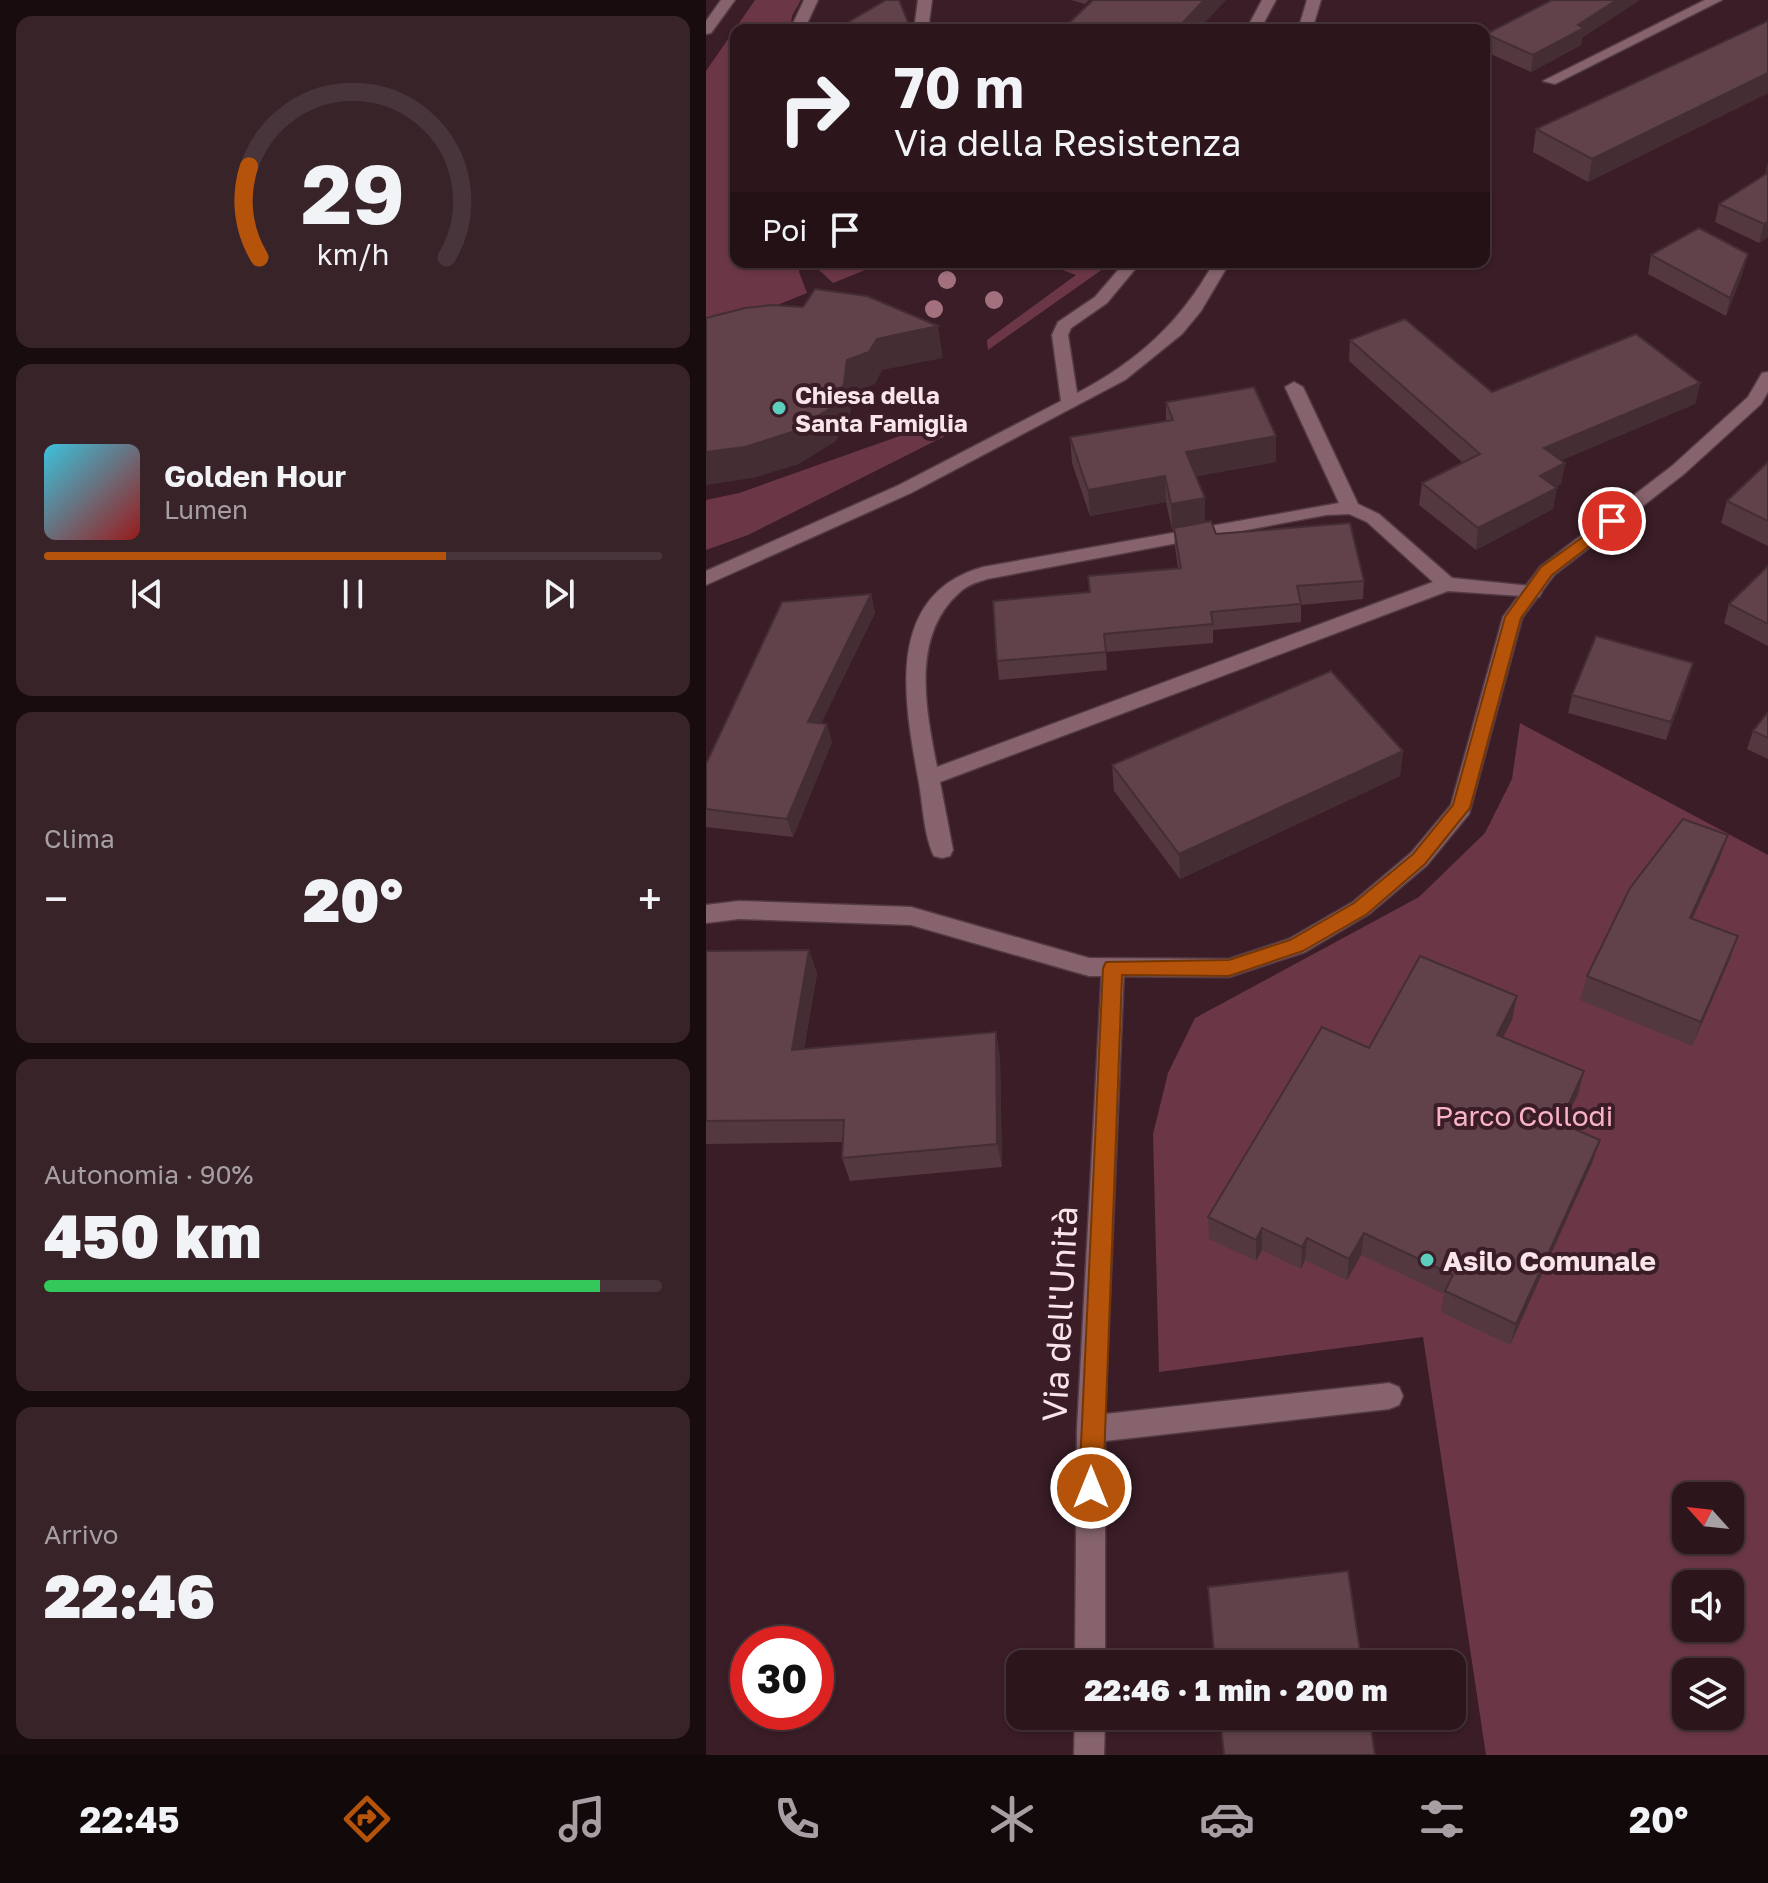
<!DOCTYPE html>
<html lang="it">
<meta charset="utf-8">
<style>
:root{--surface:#2c161c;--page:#382329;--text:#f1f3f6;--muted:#a69fa3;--line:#48353b;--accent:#b45309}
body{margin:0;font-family:"Golos Text",sans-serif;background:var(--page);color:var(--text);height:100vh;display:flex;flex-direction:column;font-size:30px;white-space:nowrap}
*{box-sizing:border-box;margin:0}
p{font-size:26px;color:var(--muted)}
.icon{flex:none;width:44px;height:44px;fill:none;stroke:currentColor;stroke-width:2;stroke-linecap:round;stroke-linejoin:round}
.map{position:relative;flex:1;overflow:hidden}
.side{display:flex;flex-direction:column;gap:16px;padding:16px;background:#180c0f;width:706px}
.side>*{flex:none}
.banner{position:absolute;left:24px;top:24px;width:760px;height:244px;border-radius:16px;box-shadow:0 2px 6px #0004,0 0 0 2px var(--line);background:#2c161c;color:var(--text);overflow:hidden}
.needle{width:52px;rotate:297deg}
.buttons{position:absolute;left:966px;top:1482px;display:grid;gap:16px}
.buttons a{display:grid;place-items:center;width:72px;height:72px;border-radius:16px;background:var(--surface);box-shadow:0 2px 6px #0004,0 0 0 2px var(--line);font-size:40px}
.speed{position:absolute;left:24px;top:1626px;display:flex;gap:16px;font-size:40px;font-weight:700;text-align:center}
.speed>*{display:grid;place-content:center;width:104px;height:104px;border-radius:50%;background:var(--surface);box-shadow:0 2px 6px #0004,0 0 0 2px var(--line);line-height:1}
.speed .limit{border:12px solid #d22;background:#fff;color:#111}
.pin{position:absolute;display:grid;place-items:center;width:68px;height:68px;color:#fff;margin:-34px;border:4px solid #fff;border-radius:50%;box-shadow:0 2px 8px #0007}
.me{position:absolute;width:88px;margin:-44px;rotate:0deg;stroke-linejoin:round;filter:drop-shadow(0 0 6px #0008)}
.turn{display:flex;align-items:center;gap:28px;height:168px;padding:0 32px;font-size:36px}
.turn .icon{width:104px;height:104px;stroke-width:2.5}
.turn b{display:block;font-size:56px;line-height:68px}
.then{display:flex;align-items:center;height:76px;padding:0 32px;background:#0003;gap:16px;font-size:30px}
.big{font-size:60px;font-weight:800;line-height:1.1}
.side .widget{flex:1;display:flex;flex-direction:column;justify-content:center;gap:12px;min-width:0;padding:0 28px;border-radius:16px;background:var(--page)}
.side .dial{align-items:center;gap:0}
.dial svg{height:208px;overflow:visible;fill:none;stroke:var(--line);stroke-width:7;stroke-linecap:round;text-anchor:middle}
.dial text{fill:var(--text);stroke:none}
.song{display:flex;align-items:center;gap:24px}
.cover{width:96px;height:96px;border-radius:12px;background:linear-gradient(135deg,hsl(190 70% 55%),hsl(0 70% 35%))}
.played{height:8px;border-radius:4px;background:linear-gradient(90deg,var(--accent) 65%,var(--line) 65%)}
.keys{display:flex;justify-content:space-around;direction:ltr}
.heat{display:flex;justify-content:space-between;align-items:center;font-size:44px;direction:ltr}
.charge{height:12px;border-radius:6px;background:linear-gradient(90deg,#34c759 90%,var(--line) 0)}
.trip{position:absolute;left:300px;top:1650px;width:460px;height:80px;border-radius:16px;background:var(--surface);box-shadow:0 2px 6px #0004,0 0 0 2px var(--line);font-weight:800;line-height:80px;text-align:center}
.tab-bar{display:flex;height:128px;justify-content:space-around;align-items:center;background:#12090b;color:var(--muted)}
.tab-bar .icon{width:56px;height:56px}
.tab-bar .active{color:var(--accent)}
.tab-bar b{font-size:36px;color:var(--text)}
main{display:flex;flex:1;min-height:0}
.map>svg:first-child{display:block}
.green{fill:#6b3747;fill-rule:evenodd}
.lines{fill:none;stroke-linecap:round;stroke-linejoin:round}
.minor-casing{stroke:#543b43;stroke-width:3}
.tertiary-casing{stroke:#543b43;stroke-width:3}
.minor{fill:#86636d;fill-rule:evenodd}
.tertiary{fill:#86636d;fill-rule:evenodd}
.tree{fill:#a3707e}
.wall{fill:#533840}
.shaded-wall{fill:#442e34}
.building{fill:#61414a;stroke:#442e34;stroke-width:2}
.route{fill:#b45309;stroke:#753606;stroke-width:2}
.poi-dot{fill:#5bcebc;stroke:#3a1d26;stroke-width:3}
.labels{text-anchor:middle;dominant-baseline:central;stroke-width:8;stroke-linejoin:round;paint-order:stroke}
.far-poi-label{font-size:24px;font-weight:bold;fill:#f8e4e9;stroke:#3a1d26;text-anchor:start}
.park-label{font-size:28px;fill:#f9b3c6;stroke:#3a1d26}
.poi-label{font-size:28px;font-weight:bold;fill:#f8e4e9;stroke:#3a1d26;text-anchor:start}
.near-street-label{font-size:34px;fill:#f8e4e9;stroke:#3a1d26}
</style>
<main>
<section class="side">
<div class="widget dial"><svg viewBox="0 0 100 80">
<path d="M14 69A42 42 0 1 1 86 69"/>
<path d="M14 69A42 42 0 0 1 10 34" stroke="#b45309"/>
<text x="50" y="56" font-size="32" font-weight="700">29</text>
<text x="50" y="72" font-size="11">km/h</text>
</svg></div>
<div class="widget">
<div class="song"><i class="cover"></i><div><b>Golden Hour</b><p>Lumen</p></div></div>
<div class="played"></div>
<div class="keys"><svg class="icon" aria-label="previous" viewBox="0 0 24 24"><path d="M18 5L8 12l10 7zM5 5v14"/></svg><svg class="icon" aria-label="pause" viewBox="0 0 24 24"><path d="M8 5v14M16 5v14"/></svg><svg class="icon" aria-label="next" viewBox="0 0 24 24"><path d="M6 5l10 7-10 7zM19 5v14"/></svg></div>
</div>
<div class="widget"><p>Clima</p>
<div class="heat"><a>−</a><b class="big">20°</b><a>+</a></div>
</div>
<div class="widget"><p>Autonomia · 90%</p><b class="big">450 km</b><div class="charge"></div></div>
<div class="widget"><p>Arrivo</p><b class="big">22:46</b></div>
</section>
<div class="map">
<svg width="1062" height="1755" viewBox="0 0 1062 1755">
<rect width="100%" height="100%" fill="#3a1d26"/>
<g class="green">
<path d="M49,0H95L86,16L84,30H30V262H95L93,272L101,293L59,310L0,352V71Z"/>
<path d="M136,262H179L127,283L113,270Z"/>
<path d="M335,262L404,264L282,350L281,340L370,275Z"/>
<path d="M253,415L263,424L42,535L0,550V500L33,493Z"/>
<path d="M814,723L1062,855V1755H780L717,1337L453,1372L447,1134L462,1073L489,1018L713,897L779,833L806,779ZM980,1496H1024V1540H980ZM980,1584H1024V1628H980ZM980,1672H1024V1716H980Z"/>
</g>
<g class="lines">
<defs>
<g id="minor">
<path d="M15,0H29L5,33L0,34V21Z"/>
<path d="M98,0H112L98,30H84Z"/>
<path d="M212,0H226L222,30H208Z"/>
<path d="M556,0H570L554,30H540Z"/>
<path d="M601,0H615L606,30H592Z"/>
<path d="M999,0H1016L849,84L837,81Z"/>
<path d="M419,262H435L401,303L365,328L362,335L371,393C432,361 475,322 508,262H524L495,311L476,334L419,380L205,493L0,585V571L193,485L355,401L346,335L352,322L389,297Z"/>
<path d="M588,382L597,387L652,504L673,514L746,578L826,586L836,592L833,597L742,591L234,782L247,850L244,856L236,858L228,856C218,836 217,806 213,783C199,706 176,595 277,567L633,503L579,387ZM643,514L661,522L727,582L231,767C220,710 204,636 254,592C261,585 272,582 281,579L620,515Z"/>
<path d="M407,959L415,961L418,968L399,1414L683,1383L693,1387L697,1396L693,1405L683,1409L399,1441V1664H369L371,1429L396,968L399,961Z"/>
<path d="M369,1716H399L398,1755H368Z"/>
</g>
<path id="tertiary" d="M1062,372V392L1055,404L978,474L848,575L816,618L763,814L721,865L663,914L599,952L523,977L383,976L205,925L33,919L0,923V905L33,901L205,907L383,958L523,959L583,939L647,902L705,853L745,805L797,617L834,567L966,466L1042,397L1056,373Z"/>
</defs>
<use href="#minor" class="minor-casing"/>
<use href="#tertiary" class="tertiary-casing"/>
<use href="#minor" class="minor"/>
<use href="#tertiary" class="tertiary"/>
</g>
<g class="tree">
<circle cx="241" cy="280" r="9"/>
<circle cx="288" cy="300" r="9"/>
<circle cx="228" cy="309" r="9"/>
</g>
<g class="wall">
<path d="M365,0H383L379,4Z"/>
<path d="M1062,21V93L882,182L827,152L830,129Z"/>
<path d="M780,34L876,38L875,45L825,72L778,51Z"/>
<path d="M1059,175L1062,237L1053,243L1009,222L1013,204Z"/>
<path d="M945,255L1037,272L1020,316L942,274Z"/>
<path d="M644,340L786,392L994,383L989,404L855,460L859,463L855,484L850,487L847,509L770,550L713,505L716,483L757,463L643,361Z"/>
<path d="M460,402L570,462L490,476L499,522L510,534L658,581L657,599L595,605V622L507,630V643L400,652L401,670L293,680L291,661L383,593L472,568L469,547L468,530H466L460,502L384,516L366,463L364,437L460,421Z"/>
<path d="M1062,462V546L1015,523L1021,501Z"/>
<path d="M1062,566V646L1018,623L1023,604Z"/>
<path d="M165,594L169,613L115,723L126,742L87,837L0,827V764Z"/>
<path d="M982,681L960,740L862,713L866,695Z"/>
<path d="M1062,712V759L1041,749L1047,731Z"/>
<path d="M697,751L694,776L474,879L408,791L406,765Z"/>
<path d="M1022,835L1013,860L986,919L1023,961L986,1046L874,1000L881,976Z"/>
<path d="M103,950L111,974L98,1049L294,1056L296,1167L144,1181L136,1158L137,1142L0,1144V951Z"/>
<path d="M806,1020L797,1037L878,1071L872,1094L857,1125L886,1163L804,1345L735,1312L738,1294L655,1255L641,1280L599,1260L595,1269L556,1250L550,1261L503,1239L502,1217L663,1048Z"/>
</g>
<g class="shaded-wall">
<path d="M498,0H520L492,30H470Z"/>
<path d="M911,0H934L876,38L875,45L825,72L827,55Z"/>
<path d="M1062,73V93L882,182L886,159Z"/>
<path d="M1062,222V237L1053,243L1058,224Z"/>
<path d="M1042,254L1037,272L1020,316L1024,298Z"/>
<path d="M232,326L237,358L176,370L169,384L148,392L144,415L130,441L93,464L47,478L0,485V452L141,360L171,339Z"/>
<path d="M994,383L989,404L835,469L838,448Z"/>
<path d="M570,436V462L481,478L480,452Z"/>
<path d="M859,463L855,484L831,497L834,476Z"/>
<path d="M459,476L460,502L384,516L382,490Z"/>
<path d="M851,488L847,509L770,550L772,528Z"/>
<path d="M499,498V524L466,530L465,504Z"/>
<path d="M165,594L169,613L107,740L102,722Z"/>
<path d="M987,663L982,681L960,740L965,722Z"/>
<path d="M121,724L126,742L87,837L81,819Z"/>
<path d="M697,751L694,776L474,879L473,854Z"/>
<path d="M1022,835L1013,860L976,942L984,918Z"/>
<path d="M1032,936L1023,961L986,1046L995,1022Z"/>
<path d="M103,950L111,974L94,1073L86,1050Z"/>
<path d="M811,996L806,1020L786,1058L791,1035Z"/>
<path d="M290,1032L294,1056L296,1167L291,1144Z"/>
<path d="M878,1071L872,1094L847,1146L854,1123Z"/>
<path d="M894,1140L886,1163L804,1345L810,1324Z"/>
<path d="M556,1228V1250L550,1261V1240Z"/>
<path d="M658,1233L655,1255L641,1280L643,1259Z"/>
<path d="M601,1238L599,1260L595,1269L596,1247Z"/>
</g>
<g class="building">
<path d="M180,0H193L205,30H129Z"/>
<path d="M387,0H498L470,30H356Z"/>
<path d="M846,0H911L872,25L878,28L827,55L780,34Z"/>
<path d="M1062,21V73L886,159L830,129Z"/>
<path d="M1062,164V222L1058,224L1013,204L1060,174Z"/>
<path d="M993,228L1042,254L1024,298L945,255Z"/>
<path d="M109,289L161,296L232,326L171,339L163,352L141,360L138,384L123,409L86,432L39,447L0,452V318L39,308L66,305L97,307Z"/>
<path d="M699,319L786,392L930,334L994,383L838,448L859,463L834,476L851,488L772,528L716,483L774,454L644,340Z"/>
<path d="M548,387L570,436L480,452L499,498L465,504L459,476L382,490L364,437L467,420L460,402Z"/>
<path d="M1062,462V521L1021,501Z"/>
<path d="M505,521L510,534L644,523L658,581L591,586L595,604L505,612L507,624L398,634L400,652L291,661L287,601L384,592L382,576L475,568L468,528Z"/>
<path d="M1062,566V624L1023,604Z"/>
<path d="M165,594L102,722L121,724L81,819L0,809V764L76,602Z"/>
<path d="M890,636L987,663L965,722L866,695Z"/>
<path d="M625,671L697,751L473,854L406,765Z"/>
<path d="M1062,712V738L1047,731Z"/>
<path d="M977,819L1022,835L984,918L1032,936L995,1022L881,976L924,888Z"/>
<path d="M103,950L86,1050L290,1032L291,1144L136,1158L138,1120L0,1121V951Z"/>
<path d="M714,956L811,996L791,1035L878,1071L854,1123L894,1140L810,1324L739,1291L747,1275L658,1233L643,1259L601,1238L596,1247L556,1228L550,1240L502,1217L616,1027L663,1048Z"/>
<path d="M642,1571L656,1664H509L502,1587Z"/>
<path d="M514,1716H663L669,1755H518Z"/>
</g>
<path class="route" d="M906,516L912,517V524L846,575L815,618L764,808L719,864L661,914L597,951L523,976L416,975L397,1488L393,1496L385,1499L377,1496L373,1488L397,968L400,962L523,960L584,940L648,903L707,854L747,805L799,617L835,567Z"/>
<g class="poi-dot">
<circle cx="73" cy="408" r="8"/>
<circle cx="721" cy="1260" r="8"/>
</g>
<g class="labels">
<g class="far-poi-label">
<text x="89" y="394">Chiesa della<tspan x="89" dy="28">Santa Famiglia</tspan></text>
</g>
<g class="park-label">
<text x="818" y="1115">Parco Collodi</text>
</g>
<g class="poi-label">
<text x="737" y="1260">Asilo Comunale</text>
</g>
<g class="near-street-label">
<text transform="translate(353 1314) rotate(-87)">Via dell'Unità</text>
</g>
</g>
</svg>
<div class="buttons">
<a><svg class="needle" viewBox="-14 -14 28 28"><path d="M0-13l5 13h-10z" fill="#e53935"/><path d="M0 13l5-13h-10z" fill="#a69fa3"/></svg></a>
<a><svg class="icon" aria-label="sound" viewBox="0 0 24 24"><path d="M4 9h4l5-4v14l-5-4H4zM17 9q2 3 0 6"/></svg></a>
<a><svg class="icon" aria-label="layers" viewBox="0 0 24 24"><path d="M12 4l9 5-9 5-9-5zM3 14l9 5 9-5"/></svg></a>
</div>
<div class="speed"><div class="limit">30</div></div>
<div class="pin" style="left:906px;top:521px;background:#d93025"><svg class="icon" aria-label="arrive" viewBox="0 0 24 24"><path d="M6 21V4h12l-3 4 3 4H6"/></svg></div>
<svg class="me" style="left:385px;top:1488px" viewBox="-20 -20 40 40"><circle r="17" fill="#b45309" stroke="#fff" stroke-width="3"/><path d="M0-11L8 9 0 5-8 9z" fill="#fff"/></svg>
<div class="trip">22:46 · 1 min · 200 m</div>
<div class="banner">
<div class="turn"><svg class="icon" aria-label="right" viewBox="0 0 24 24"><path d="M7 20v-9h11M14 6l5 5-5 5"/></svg><div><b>70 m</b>Via della Resistenza</div></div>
<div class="then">Poi<svg class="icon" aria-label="arrive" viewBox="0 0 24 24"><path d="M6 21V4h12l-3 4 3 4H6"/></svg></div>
</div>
</div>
</main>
<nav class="tab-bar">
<b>22:45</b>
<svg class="icon active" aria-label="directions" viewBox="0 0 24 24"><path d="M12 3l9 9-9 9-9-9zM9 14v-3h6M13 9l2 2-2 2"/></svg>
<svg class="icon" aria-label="music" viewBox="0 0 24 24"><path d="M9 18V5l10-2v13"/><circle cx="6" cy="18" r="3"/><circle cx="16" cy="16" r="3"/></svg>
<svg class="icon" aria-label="phone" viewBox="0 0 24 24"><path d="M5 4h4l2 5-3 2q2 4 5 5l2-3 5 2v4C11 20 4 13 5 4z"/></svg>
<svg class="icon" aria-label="climate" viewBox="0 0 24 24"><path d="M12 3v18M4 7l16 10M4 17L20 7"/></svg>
<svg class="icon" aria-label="car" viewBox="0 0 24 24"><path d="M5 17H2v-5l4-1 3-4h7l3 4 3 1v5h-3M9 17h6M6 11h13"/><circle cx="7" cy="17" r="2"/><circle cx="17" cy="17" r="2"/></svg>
<svg class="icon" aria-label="filters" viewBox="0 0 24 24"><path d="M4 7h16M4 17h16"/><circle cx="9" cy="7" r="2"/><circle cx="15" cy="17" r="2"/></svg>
<b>20°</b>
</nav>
